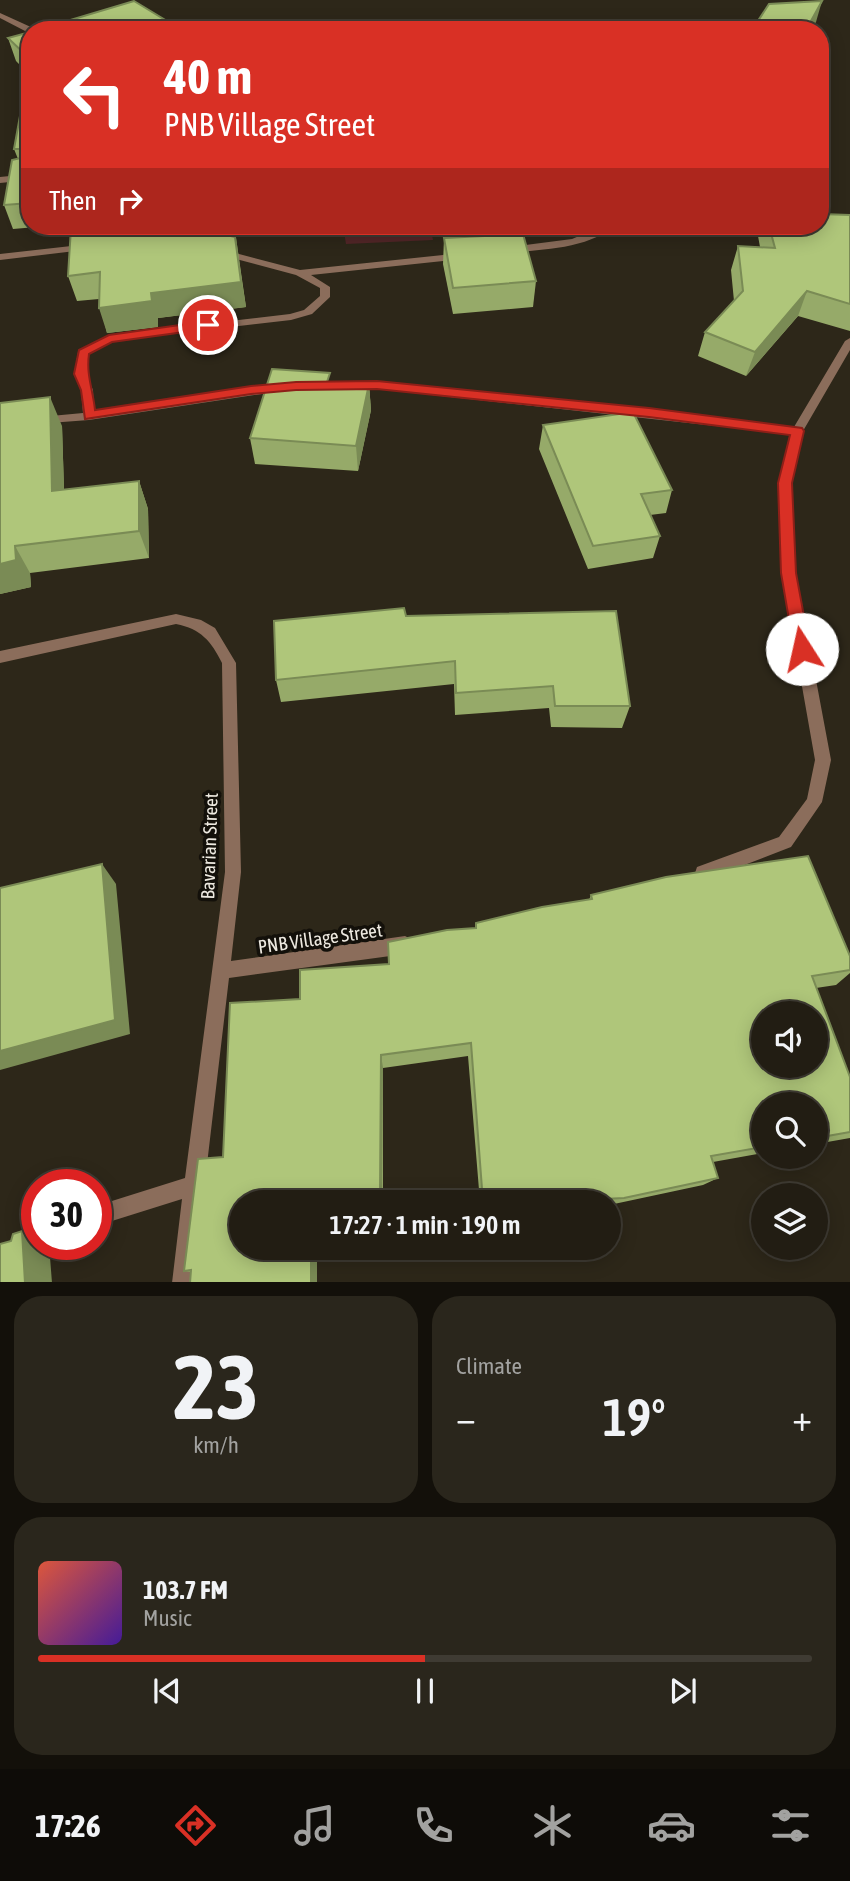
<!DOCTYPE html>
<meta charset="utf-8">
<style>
:root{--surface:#221d13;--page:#2a261c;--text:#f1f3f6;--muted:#a2a2a0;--line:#3f3b33;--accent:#d93025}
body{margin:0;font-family:"Asap Condensed",sans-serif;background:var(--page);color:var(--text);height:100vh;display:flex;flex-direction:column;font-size:26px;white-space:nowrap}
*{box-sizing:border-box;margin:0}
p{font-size:23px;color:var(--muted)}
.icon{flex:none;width:38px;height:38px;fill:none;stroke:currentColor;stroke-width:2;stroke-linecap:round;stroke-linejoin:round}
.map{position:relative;height:1282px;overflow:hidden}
.panel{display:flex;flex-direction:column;gap:14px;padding:14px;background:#13100a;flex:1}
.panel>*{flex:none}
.guide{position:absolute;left:21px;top:21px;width:808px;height:214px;border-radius:28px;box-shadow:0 4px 18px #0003,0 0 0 2px var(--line);background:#d93025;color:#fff;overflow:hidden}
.tools{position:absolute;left:751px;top:1001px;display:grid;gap:14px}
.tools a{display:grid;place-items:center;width:77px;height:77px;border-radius:50%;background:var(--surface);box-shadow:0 4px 18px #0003,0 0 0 2px var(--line);font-size:35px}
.speed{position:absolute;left:21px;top:1169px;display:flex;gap:14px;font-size:35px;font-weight:700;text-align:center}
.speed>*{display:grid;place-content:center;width:91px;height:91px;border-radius:50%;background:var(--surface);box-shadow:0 4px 18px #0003,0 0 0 2px var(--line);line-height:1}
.speed .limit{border:10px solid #d22;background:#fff;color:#111}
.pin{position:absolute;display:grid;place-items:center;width:60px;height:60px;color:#fff;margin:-30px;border:4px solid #fff;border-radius:50%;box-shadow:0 2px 7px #0007}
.me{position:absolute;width:77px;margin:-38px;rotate:350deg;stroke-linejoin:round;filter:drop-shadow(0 0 5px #0008)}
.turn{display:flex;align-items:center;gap:24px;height:147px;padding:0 28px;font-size:32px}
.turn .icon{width:91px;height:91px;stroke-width:2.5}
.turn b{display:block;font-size:49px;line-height:60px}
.then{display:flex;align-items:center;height:66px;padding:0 28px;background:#0003;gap:14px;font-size:26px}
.big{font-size:52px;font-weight:600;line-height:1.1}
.panel .card{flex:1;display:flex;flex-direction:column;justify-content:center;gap:10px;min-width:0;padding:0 24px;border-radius:28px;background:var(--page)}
.panel .dial{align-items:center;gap:0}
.dial b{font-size:91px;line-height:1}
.song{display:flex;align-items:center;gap:21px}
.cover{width:84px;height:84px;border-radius:10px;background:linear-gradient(135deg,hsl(10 70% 55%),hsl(260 70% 35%))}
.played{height:7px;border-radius:4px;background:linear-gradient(90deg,var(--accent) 50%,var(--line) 50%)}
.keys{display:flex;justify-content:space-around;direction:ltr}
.heat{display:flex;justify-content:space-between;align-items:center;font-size:38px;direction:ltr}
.panel .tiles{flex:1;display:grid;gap:14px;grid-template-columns:1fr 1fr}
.card:last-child{grid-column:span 2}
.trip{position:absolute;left:229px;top:1190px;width:392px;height:70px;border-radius:35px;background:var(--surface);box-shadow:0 4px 18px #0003,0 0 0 2px var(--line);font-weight:600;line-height:70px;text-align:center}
.tab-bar{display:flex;height:112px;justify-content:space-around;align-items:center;background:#0e0c08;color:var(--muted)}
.tab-bar .icon{width:49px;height:49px}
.tab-bar .active{color:var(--accent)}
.tab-bar b{font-size:32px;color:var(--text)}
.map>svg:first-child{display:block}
.green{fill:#532628}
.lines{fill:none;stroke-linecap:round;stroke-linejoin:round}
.street{fill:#8b6d5b;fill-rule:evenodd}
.wall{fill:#96aa69}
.shaded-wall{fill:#7a8b55}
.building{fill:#afc67a;stroke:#7a8b55;stroke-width:2;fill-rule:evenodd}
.route{fill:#d93025;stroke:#8d1f18;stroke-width:2}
.labels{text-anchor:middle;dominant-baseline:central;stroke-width:7;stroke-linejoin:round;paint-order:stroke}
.street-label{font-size:19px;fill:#ede9e0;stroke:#13100a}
</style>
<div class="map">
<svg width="850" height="1283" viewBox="0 0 850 1283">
<rect width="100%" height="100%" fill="#2d2719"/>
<path class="green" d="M343,226H430L433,240L346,244Z"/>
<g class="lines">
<g class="street">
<path d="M0,13L33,28L34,30L27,32L0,18Z"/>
<path d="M30,174V180L0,183V177Z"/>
<path d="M603,226H614C587,249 544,249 510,253L505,250L510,247L572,239Z"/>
<path d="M89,244L94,247L92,249L0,260V254Z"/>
<path d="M220,249L300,270L462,253L467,256L462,259L311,275L330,287V297L312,314L291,320L112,341L88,354L86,374L93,390L94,411L284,383L290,387L288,390L89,420L36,424L34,421L40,417L83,413L81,390L74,374L78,352L109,335L290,314L304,310L320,296V288L296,275L217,254L215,252Z"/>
<path d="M850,338V350L803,431L790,483L796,573L831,760L822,802L791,847L703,881L697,879L695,873L697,867L779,837L807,799L815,760L782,573L778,483L790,434L377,389H350L344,385L350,381H377L794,427L845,341Z"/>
<path d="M176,614L201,620L215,628L236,663L241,872L231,961L405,936L411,939L414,945L411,951L405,954L229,978L193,1283H172L182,1199L96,1226V1206L185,1178L225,872L222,663C211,641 201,629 176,624L0,663V651Z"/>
</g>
</g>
<g class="wall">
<path d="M30,32V226H48L13,229L4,205L18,159L14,149L28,73L16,61L8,38Z"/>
<path d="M850,215V331L798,316L746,376L698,356L705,332L734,301L731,270L738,246L760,247L758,236L761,226H821Z"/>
<path d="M75,226H191L202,229L201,226H259V229L235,231L246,307L158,318V327L107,333L99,299L77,301L68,276L76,228Z"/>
<path d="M444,238L536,281L533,307L453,314L443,264Z"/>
<path d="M369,384L371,410L358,471L255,464L250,438Z"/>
<path d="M0,403L62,426L64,490L139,481L148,509L149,558L30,573L31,587L0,594Z"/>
<path d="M543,425L672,490L666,513L650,515L660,536L653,558L588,569L539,449Z"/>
<path d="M406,616L630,706L622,728L551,727L549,708L455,715L454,684L281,702L276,680Z"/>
<path d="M591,895L850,956V973L836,985L816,988L850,1077V1138L816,1144V1104H763V1153L713,1162L718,1178L703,1185L614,1204H609V1202H480L468,1056L383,1068V1202H242V1248H317V1283H190L191,1272L184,1271L223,1157L300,999L389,964L475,928L476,923L589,900Z"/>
</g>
<g class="shaded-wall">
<path d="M822,1L816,22L812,30H806Z"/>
<path d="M235,237L246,307L158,318V327L107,333L99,308L151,293Z"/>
<path d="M807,291L798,316L746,376L755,352Z"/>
<path d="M369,384L371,410L358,471L356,446Z"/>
<path d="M50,397L62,426L65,519L52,491Z"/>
<path d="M139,481L148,509L149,558L139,531Z"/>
<path d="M15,546L30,573L31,587L0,594V564Z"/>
<path d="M102,864L116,884L130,1034L0,1070V1051Z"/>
<path d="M381,1055L383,1068L382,1202L380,1196Z"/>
<path d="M22,1231L37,1234V1244H49L52,1283H25Z"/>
<rect x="311" y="1248" width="6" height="35"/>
</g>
<g class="building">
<path d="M134,1L180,29L178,30H37Z"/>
<path d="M822,1L806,30H752L769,4Z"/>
<path d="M30,32V59L8,38Z"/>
<path d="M28,72H30V203L4,205L12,160L25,157L24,149H14Z"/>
<path d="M821,214L850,215V304L807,291L755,352L705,332L743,291L738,246L775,248L769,226H821Z"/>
<path d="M96,226H188L235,237L241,282L151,293L152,301L99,308L100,272L68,276L71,228Z"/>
<path d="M523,234L536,281L453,288L444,238Z"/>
<path d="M272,369L330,373L327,382L369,384L356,446L250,438Z"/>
<path d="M50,397L52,491L139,481V531L15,546L16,560L0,564V403Z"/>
<path d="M633,412L672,490L641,494L660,536L593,546L543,425Z"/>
<path d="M404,608L406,616L616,611L630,706H555L553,686L456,693L455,661L276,680L274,621Z"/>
<path d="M808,856L850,956V970L812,976L850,1077V1132L816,1138V1104H763V1147L711,1156L718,1178L624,1198L543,1202H483L471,1043L381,1055L380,1196L311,1198V1202H242V1248H311V1283H190L191,1270L184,1271L198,1159L223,1157L230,1003L300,999V970L389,964L388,942L447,930L476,928V923L542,907L592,899L591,895L666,877ZM763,1013H816V1066H763Z"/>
<path d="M102,864L115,1020L0,1051V888Z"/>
<path d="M22,1231L25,1283H0V1244L11,1241L13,1234Z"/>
</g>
<path class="route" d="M208,321L214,325L213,328L112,342L89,354C86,375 93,390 95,410L251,386L296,382L377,381L649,408L802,428L804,431L792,483L796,573L810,649L807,654L802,656L794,649L781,573L778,483L790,435L649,417L377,389L296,390L251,394L85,419L81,390L74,374L79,350L109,335Z"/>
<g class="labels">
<g class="street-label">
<text transform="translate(209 846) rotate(-88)">Bavarian Street</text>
<text transform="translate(320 938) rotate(-8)">PNB Village Street</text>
</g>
</g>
</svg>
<div class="tools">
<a><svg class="icon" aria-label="sound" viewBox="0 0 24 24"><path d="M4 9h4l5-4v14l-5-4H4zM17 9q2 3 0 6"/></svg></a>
<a><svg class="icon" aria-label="search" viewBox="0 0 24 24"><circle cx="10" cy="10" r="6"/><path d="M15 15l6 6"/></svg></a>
<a><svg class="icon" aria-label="layers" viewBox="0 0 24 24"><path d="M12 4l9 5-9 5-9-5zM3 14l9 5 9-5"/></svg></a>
</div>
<div class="speed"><div class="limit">30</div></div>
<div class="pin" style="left:208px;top:325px;background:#d93025"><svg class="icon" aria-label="arrive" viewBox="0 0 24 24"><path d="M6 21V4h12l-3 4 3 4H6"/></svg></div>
<svg class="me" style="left:802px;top:649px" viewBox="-20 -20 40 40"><circle r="19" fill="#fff"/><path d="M0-13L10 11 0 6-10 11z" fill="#d93025"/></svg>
<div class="trip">17:27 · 1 min · 190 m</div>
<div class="guide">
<div class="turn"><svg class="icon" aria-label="left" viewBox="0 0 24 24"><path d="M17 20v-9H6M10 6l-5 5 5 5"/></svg><div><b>40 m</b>PNB Village Street</div></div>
<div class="then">Then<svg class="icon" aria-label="right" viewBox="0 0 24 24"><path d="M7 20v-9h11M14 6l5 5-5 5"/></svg></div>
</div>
</div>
<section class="panel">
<div class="tiles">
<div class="card dial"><b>23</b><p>km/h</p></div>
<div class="card"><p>Climate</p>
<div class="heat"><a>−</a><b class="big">19°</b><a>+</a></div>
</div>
<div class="card">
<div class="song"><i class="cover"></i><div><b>103.7 FM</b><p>Music</p></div></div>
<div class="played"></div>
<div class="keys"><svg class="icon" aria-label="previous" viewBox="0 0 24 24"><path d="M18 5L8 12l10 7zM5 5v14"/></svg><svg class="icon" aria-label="pause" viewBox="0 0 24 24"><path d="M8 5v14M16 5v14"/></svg><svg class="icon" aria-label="next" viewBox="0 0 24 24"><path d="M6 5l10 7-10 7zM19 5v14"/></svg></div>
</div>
</div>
</section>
<nav class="tab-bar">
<b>17:26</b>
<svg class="icon active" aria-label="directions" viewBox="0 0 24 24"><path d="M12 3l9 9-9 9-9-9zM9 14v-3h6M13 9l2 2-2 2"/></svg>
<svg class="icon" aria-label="music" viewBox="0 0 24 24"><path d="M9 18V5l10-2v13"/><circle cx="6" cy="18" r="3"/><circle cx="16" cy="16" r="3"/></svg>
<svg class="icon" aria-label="phone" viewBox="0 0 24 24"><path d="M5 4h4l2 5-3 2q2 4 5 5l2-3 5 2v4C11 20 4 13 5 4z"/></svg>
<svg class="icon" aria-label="climate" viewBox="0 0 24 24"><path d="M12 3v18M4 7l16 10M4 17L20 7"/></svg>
<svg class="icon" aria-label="car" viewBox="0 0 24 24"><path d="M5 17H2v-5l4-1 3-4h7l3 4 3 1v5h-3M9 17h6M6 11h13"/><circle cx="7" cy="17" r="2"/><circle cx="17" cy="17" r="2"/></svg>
<svg class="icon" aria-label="filters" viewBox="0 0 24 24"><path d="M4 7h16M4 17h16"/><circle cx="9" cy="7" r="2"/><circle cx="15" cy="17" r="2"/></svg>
</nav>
